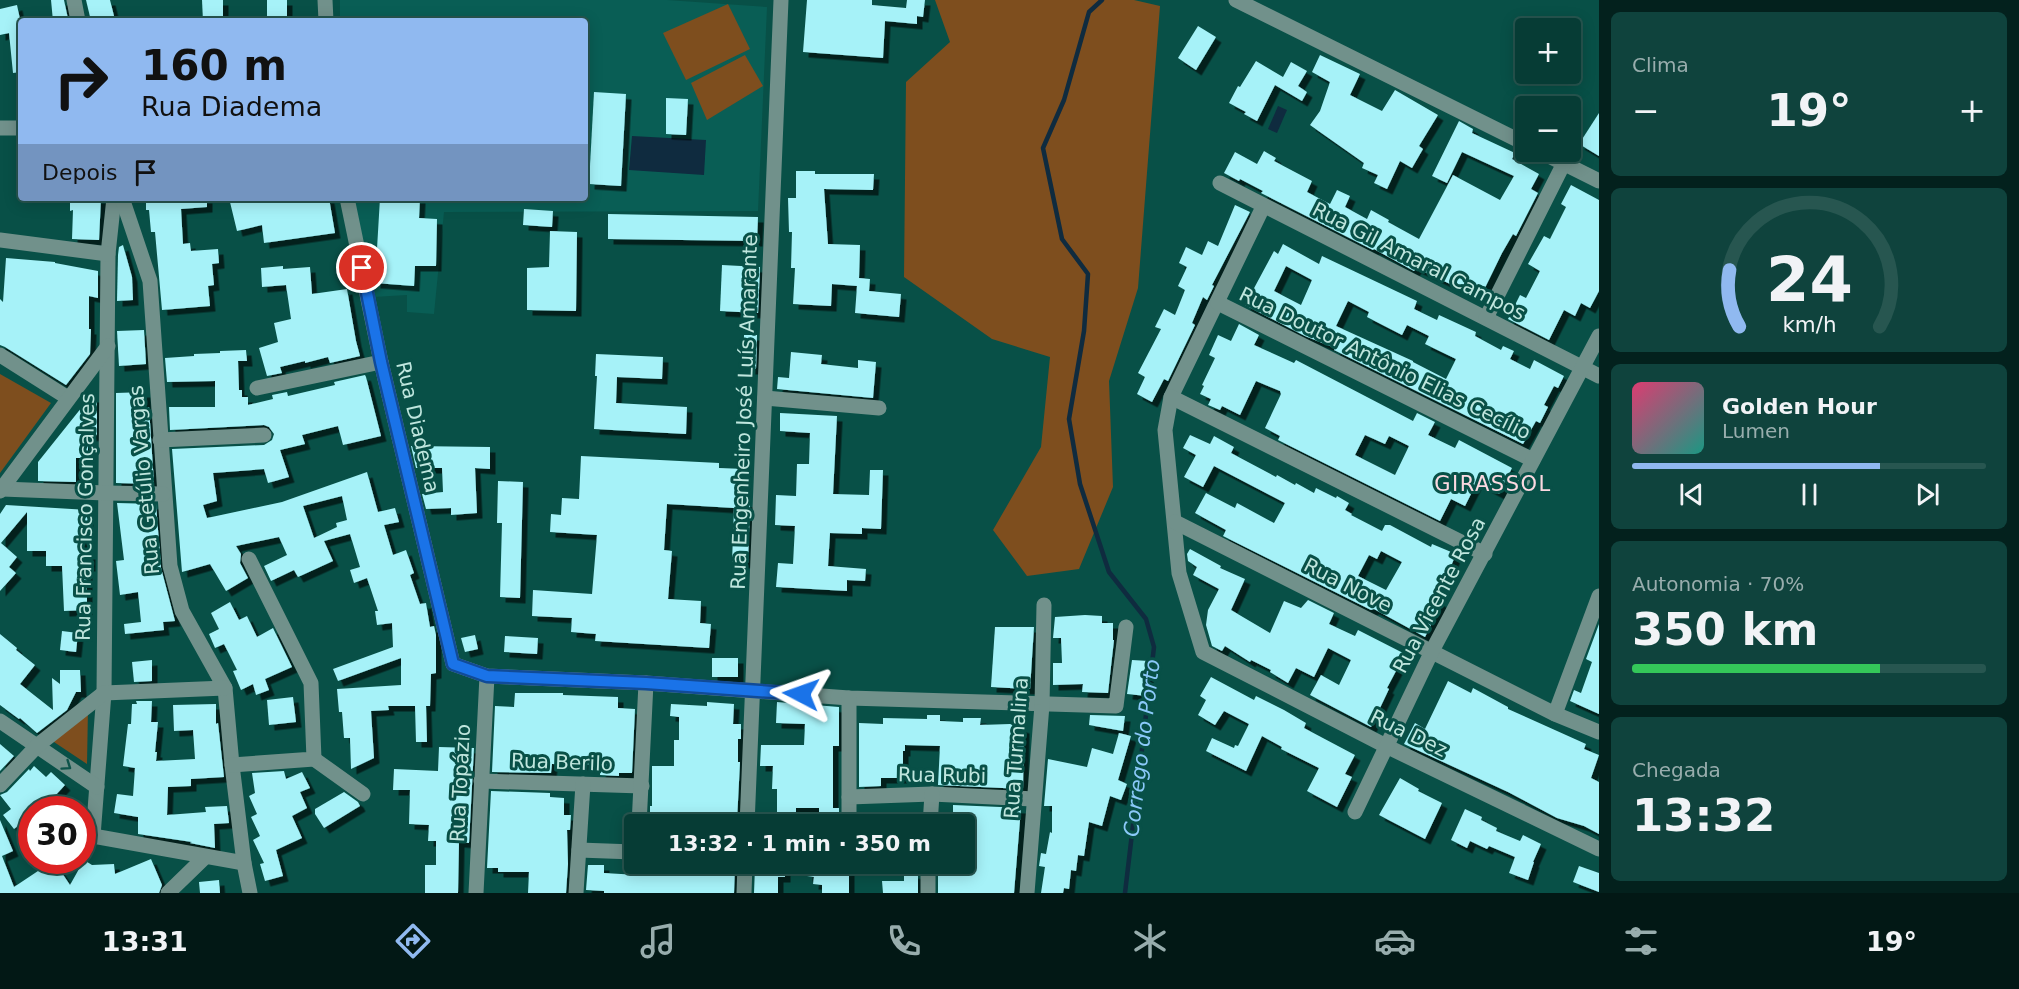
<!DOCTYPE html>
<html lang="pt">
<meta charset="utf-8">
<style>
:root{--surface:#063c35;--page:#0f433d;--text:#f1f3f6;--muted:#98adad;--line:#275650;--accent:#90b9f0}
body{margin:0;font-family:"DejaVu Sans",sans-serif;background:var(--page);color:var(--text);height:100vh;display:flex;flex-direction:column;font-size:22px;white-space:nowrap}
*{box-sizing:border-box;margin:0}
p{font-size:20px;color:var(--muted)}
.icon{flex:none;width:33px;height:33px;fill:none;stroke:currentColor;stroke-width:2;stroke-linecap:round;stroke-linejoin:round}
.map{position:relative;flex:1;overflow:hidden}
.details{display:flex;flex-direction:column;gap:12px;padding:12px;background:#03211d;width:420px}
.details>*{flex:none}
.guide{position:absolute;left:18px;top:18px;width:570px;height:183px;border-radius:6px;box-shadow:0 3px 15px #0003,0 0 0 2px var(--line);background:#90b9f0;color:#111;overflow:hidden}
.fabs{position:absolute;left:1515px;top:18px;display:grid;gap:12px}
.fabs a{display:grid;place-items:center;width:66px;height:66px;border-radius:6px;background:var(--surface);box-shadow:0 3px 15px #0003,0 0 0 2px var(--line);font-size:30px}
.speed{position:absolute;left:18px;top:796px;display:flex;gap:12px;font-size:30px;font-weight:700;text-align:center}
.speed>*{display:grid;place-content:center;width:78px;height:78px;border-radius:50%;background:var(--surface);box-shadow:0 3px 15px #0003,0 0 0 2px var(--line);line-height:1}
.speed .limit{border:9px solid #d22;background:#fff;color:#111}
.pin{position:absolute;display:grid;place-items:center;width:51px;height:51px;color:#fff;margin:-26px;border:3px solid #fff;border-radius:50%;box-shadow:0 2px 6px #0007}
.me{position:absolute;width:66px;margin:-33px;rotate:274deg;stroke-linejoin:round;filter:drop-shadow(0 0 4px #0008)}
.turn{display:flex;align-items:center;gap:21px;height:126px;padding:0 24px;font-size:27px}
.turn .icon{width:78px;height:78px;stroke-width:2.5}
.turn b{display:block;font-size:42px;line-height:51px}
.then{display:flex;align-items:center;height:57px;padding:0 24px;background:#0003;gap:12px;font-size:22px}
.big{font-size:45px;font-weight:700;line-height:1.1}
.details .tile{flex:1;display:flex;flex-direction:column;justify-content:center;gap:9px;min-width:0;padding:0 21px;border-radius:9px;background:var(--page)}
.details .dial{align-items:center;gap:0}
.dial svg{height:156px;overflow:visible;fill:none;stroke:var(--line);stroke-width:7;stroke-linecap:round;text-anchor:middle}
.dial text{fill:var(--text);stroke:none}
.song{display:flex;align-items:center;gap:18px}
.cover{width:72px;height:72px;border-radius:9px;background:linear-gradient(135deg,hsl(340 70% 55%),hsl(170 70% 35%))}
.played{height:6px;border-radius:3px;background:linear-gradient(90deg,var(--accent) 70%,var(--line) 70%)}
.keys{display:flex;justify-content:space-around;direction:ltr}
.heat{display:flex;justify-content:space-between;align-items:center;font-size:33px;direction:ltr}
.charge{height:9px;border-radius:4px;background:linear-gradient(90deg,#34c759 70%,var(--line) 0)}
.trip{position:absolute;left:624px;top:814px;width:351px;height:60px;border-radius:6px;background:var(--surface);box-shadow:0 3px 15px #0003,0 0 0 2px var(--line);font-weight:700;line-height:60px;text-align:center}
.tabs{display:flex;height:96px;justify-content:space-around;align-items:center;background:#021815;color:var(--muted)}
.tabs .icon{width:42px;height:42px}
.tabs .active{color:var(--accent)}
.tabs b{font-size:27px;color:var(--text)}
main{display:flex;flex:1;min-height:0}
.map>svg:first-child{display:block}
.built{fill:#095e55}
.green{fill:#7e4e1e}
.water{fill:#0f2b3f}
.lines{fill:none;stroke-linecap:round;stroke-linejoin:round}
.stream{stroke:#0f2b3f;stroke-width:4.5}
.building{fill:#a6f2f8;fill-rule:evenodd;filter:url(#shadow)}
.minor{stroke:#71918b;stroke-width:15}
.oneway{stroke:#0d534a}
.route-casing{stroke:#114b97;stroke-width:15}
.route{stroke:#1a73e8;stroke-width:10}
.labels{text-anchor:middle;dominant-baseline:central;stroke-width:6;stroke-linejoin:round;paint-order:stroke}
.street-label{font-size:20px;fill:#bfe6de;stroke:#085047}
.neighbourhood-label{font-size:21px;letter-spacing:1.5px;fill:#fcd9e1;stroke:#085047}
.water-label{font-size:21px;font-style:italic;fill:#8bc9f9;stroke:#085047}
</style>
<main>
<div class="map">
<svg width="1599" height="893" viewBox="0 0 1599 893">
<defs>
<filter id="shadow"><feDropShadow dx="5.5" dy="5.5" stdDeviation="0" flood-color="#0009"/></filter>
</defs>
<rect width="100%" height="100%" fill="#085047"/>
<path class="built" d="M340,0H667L767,7L758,211L444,212L434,314L407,312V295L373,297L354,198H585V21H340Z"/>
<g class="green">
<path d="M935,0H1134L1160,6L1138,288L1109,381L1113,487L1079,569L1027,576L993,530L1041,447L1050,357L992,339L904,277L906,82L950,42Z"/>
<path d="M728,4L750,49L686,80L663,33Z"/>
<path d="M745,55L763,86L707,120L691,83Z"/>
<path d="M0,374L51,403L0,473Z"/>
<path d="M88,708L87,764L51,740Z"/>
</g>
<g class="water">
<path d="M1278,106L1287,110L1277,133L1268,129Z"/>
<path d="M632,136L706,140L704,175L629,170Z"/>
</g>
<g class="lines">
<path class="stream" d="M1102,0L1089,12L1064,100L1043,148L1062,239L1088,274L1084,331L1069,419L1080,484L1109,572L1146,619L1154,647L1125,893"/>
</g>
<g class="building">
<path d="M51,0H64L68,19L53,21Z"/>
<path d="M86,0H110L115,20L91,21Z"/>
<path d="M202,0H223V21H203Z"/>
<rect x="267" y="0" width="20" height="21"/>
<path d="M807,0H872V5L906,8L907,0H925L923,17L917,16V24L885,21L883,58L803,52Z"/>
<path d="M17,5L21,24V72L13,73L9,33L0,35V9Z"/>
<path d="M1198,26L1216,37L1196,70L1178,58Z"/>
<path d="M1320,55L1360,74L1350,95L1382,111L1395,90L1438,115L1419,146L1423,149L1412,168L1400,161L1387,189L1374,183L1378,175L1362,168L1364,163L1310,125L1320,111L1330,82L1312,72Z"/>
<path d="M1256,61L1283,77L1291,62L1307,71L1298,86L1307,92L1302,101L1275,85L1257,121L1244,114L1246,112L1229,103L1238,86L1240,87Z"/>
<path d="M594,92L626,94L621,186L589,184Z"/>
<path d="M666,98L688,99L686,135L666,134Z"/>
<path d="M1599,113V156L1579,144Z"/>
<path d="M1459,121L1473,129L1472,133L1515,153L1512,159L1539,174L1531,189L1538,193L1516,236L1513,234L1502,253L1480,298L1416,268L1414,271L1374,249L1373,250L1261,193L1263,191L1240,179L1239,181L1224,173L1235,152L1257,164L1264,151L1276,158L1274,161L1312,181L1307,192L1330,204L1337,190L1350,196L1345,207L1367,219L1371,210L1389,220L1388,222L1419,239L1453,175L1500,200L1514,176L1462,152L1447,183L1432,176Z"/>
<path d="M796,171H815V174H874L873,190L824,189L828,244L860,245L859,278L870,279L869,291L901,294L899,317L855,313L857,286L832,284L831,306L793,304L795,268H791L792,232H789L788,198H796Z"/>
<path d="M1571,185L1599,200V291L1590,308L1581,303L1575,316L1564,310L1549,340L1508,319L1520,295L1526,298L1540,271L1528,264L1544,236L1550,239L1566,207L1561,204Z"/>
<path d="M70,198H101L99,240L72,239L73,210L70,211Z"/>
<path d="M146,198H207V207L181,209L183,244L190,243L191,251L218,249L219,263L212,264L214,285L208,286L210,306L162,310L155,232H151L149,210H146Z"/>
<path d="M229,198H329L335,233L264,243L262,225L237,231Z"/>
<path d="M380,198H420L419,218L437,219L436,266H415L414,286L375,283Z"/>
<path d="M1235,205L1250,212L1212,285L1214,286L1207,300L1203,297L1192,323L1195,325L1168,381L1164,379L1152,402L1137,394L1145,377L1138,373L1161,329L1155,327L1164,309L1175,315L1185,290L1178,286L1187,267L1179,263L1186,247L1202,255L1208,241L1218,246Z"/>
<path d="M524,209L553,211L552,227L523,225Z"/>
<path d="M608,214L758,217L757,241L608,239Z"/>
<path d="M550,231L577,232L576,311L527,310V268L549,267Z"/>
<path d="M1283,244L1319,264L1322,256L1417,301L1414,309L1437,320L1439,315L1476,332L1475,336L1501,350L1503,346L1514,351L1510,359L1530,369L1534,360L1564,376L1558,388L1554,386L1544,405L1548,407L1540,423L1536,421L1523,444L1334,350L1335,348L1305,336L1245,305L1274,251L1278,254ZM1286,266L1312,280L1301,305L1274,291ZM1348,301L1369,312L1367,317L1402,335L1407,325L1429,336L1425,344L1456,359L1446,379L1413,362V361L1336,326Z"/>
<path d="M123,245L132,277L133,300L117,301L118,255L119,247Z"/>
<path d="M6,258L55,262V263L98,271V298L89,296V329H91L90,354L66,385L5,347L0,345V299L3,302Z"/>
<path d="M722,265L760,267L758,313L720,311Z"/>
<path d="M283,266V269L310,267L312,294L347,289L356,341L360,356L330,363L328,357L305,363V361L280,367L282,373L267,376L259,348L278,342L274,323L291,319L286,285L262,287L261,268Z"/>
<path d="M1239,324L1259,335L1254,345L1294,363L1296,360L1413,421L1417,413L1435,422L1428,435L1455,448L1459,440L1512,468L1499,494L1477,482L1465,506L1451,499L1440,521L1278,440L1280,436L1265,428L1281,394L1280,391L1256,381L1240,415L1222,406L1220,410L1208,405L1211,399L1200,394L1204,386L1202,385L1215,358L1209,355L1218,335L1231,341ZM1365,435L1385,444L1389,436L1409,446L1395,475L1355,455Z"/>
<path d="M144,330L146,364L119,366L117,331Z"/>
<path d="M744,335H757L756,369H743Z"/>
<path d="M246,350L247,361H238L239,390H242V397H248V405L273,399L272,395L287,392L288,396L335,385L334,382L365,375L366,377L381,436L343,445L338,426L302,435L305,444L280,450L289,477L268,483L264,469L213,473L217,501L203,505L207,518L282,502L367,472L378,512L395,508L399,522L384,525L393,555L406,550L414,573L410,575L420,604L426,603L430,627L434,626L436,635V673L431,674L430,706H426L427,742H416L415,706H388L389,710L371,711L374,758L351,769L350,738H344L342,712H339L337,689L401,685V658L338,681L333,669L393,647L392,623L377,625L375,611H378L367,578L354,583L350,570L360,567L350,534L324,541L333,561L298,577L294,570L271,581L264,566L287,555L279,537L236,546L241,554L240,563L248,578L226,591L210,564L182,572L172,449L264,445L272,440L274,434L269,427L264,425L170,430L169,407H215V381L167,382L165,358L194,356V354L220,353V351ZM342,496L347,520L336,523L337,527L314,538L303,506Z"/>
<path d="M791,352L822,355L821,364L858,368V360L876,362L873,398L777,389L778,377L789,378Z"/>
<path d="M596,354L663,357L662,379L617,377L616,403L687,407L686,434L594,429L597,376H595Z"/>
<path d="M145,392L146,407H149L154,484L116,483V393Z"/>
<path d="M90,397H97V435L88,436V458H76V482L38,481V462Z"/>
<path d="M780,413L837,416L833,494L869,495L870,470H883L881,529L862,528V534L830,533L828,566L866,569L865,581L847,580V591L776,587L778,563L793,564L795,526L775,525L776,495L796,496L797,464H809L810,433L780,431Z"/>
<path d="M1190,435L1210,444L1214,436L1234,447L1231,453L1276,477L1277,475L1295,485L1296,483L1314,493L1316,488L1336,498L1337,496L1349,503L1345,510L1352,514L1351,515L1382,531L1385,525H1390L1431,547L1432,544L1456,554L1442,588L1444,589L1438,600L1442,603L1425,637L1374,609L1371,610L1223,536L1226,530L1195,513L1206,493L1235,508L1237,503L1274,523L1285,503L1214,466L1203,487L1184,477L1196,455L1183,448ZM1381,551L1402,562L1386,590L1358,576L1369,555L1377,559Z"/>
<path d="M411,446L490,447V469L475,468L477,513L451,515V508L426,509L422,494L443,492L442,468H416Z"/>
<path d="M581,456L719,463V468L745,469L743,502H750L748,563L732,562L734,508L667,504L664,550L672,551L668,599L701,601L700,623L711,624L709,648L595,641L596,634L571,632L572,618L532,616L533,590L592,594L597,535L550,532L551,514L561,515L562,498L579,499Z"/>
<path d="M498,481L523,482L520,598L500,597L502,523H497Z"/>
<path d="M117,503L156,504L161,568L175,621L163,622L164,630L125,634L124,624L141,622L138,592L120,595L116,561L124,560Z"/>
<path d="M6,505L88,510L87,531H84V554H90V566H87V610L64,611L62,566H46V551H27V512L1,543L17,557L9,567L16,573L0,591V514Z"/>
<path d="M1190,549L1221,566L1220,568L1245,579L1231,610L1270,633L1284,601L1301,608L1308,600L1334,613L1329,624L1355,636L1358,630L1405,654L1387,688L1389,689L1371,727L1310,695L1321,675L1339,685L1351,660L1328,648L1314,677L1296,668L1288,683L1270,672L1271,670L1251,660L1250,662L1225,646L1222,651L1212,646L1206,625L1208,610L1219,589L1193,575L1197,567L1188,561L1187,554Z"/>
<path d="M230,602L239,620L247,616L257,637L273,628L292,667L265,679L269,690L256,695L253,684L241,690L233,671L237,670L224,644L215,648L209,634L219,629L211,613Z"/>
<path d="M1085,615L1102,616V623H1113V640H1114L1108,693L1082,692L1083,684L1053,685V663H1062L1061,638H1053L1055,617Z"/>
<path d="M1599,624V714L1570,701L1574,690L1581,693L1592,662L1586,659Z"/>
<path d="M995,627H1034L1030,689L991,687Z"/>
<path d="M62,631L78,633L76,652L60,650Z"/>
<path d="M0,634L17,648L16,650L35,665L20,684L53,710L52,678L60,684V670H80L81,692H76L67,710L37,733L20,718L19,719L0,705Z"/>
<path d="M475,635L478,649L465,652L461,638Z"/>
<path d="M505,636L538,638L537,654L504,652Z"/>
<rect x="712" y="658" width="26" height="19"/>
<path d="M152,660V681L134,682L132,662Z"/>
<path d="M1132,660L1149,661L1147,696L1127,694Z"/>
<path d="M1211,677L1254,700L1256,696L1284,710L1306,723L1304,728L1355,755L1345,774L1352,777L1337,807L1307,791L1319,768L1281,749L1282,747L1262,736L1246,771L1206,751L1212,738L1234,748L1235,745L1238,746L1249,724L1224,711L1215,725L1198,715L1206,700L1200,696Z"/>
<path d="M1448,681L1471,693L1473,688L1508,707V709L1586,744L1584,749L1599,755L1591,778L1599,782V834L1584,826L1557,818L1508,792L1404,744L1415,723L1425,729Z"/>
<path d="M515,693H563V695L618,697V708L635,709L632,773H619V776L600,775L601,765L552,764L551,773L492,772L495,706L514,707Z"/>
<path d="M293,697L296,722L269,725L267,700Z"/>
<path d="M136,701H152L151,722H158L155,752H157L156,761L195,759L193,730L174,731L173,705L216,704V724L218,723L224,777L191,779V786L168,787L167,815L206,812L205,807L227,806L229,823L214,824L215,848L190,843L192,842L138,834V817L114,813L117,794L133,796L135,768L123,766L128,724H131L132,704H137Z"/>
<path d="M707,702L734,704L733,724H741V739H738V762H740L737,821L723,820V825H650V806H652V766H674V740H679V717L670,716L671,704L707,706Z"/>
<path d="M777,702L839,707V746H833V808H839V825H819V808H796V825H772V813H777V789H772L773,766H760L761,745H804L805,724L776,723Z"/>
<path d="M927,715H940V721L963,722V718H981L980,725L1010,724L1024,728L1023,789L938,785L940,746L905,745V751H903V778H881V786L859,787V723L883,724V718L927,719Z"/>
<path d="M1090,715L1125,716L1123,731L1089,725Z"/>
<path d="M1119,733L1131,736L1118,780L1127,784L1121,800L1110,796L1102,826L1089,822L1084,856L1078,855L1076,871L1071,870L1069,889L1064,888L1063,893H1041L1045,867L1039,866L1041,853L1046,854L1050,832L1052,833V806H1044L1048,759L1087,767L1092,748L1113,754Z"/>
<path d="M0,744L14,756L0,771Z"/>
<path d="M439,747L474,748L469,843L459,842L458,893H425V865H436V841H428L429,825L409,824L410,790H393L394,769L438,771Z"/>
<path d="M34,766L46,777L51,772L65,785L42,810L40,808L32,810V815L14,829L3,815L11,809L0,795L7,792L29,769L30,771Z"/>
<path d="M284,771L286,779L302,772L310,788L300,792L307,808L292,816L302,838L276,850L283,876L265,881L260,864L264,863L253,840L260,836L251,817L257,814L249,796L255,793L252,773Z"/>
<path d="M1400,778L1419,789L1418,791L1442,803L1425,839L1379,815Z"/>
<path d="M491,791L550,793V797L564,798V815H571L570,830H567L568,864L566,893H528L529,872H498V868H487Z"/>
<path d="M344,792L358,802L360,806L324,828L315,814V809Z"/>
<path d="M953,805L1021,808L1014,893H938V869H949V864H964V825H953Z"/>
<path d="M1465,809L1482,817L1481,820L1497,828L1496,831L1520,841L1523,835L1541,844L1533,862H1534L1528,880L1509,873L1515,857L1489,846L1487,849L1470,841L1467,848L1451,840Z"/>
<path d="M0,820L13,851L2,856L14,887L44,867L40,861H54L70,885L84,860L92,865L114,864L115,874L151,859L162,885L159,893H0Z"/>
<path d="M639,864H651L650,876H690V865L735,866L734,893H604V891L586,890L588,865H604V873L638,875Z"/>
<path d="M758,864H785V877H778V893H754L755,867H758Z"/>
<path d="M807,865L827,867V871L849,870V893H822V885L813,884L814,877L807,876Z"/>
<path d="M1579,866L1599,873V892L1573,882Z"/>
<path d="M904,872L918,874V893H883L882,881H904Z"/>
<path d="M219,880L220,893H200L199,882Z"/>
</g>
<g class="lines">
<g class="minor">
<path d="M74,0L78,21"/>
<path d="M325,0L326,21"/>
<path d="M1236,0L1526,144"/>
<path d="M0,128H21"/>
<path d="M1541,152L1599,181"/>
<path d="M1220,183L1599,376"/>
<path d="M114,198L108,254L104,693L93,836L244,863"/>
<path d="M122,198L150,281L170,566L182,611L225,688L232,765L244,863L250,893"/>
<path d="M347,198L381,362L453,664L487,676L646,683L849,698L1116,706L1126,627"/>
<path d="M1263,207L1171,397L1165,430L1179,573L1203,652L1386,746L1599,849"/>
<path d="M0,240L108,254"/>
<path d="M1218,303L1533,460"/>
<path d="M1486,318L1564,163"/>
<path d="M0,355L68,398"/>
<path d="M257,388L381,362"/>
<path d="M1171,397L1485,554"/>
<path d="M765,398L879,408"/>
<path d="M160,440L264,435"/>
<path d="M2,489L106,493L163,494"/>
<path d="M0,491L108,346"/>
<path d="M1175,522L1555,714L1599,732"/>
<path d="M849,698V825"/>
<path d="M1555,714L1599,596"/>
<path d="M0,721L97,787"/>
<path d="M314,759L363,794"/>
<path d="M232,765L314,759L311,683L249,559"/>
<path d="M481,781L642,786"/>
<path d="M0,785L38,745L104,693L225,688"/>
<path d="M849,797L932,794L1034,799"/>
<path d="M1355,812L1432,651L1599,336"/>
<path d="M639,825L646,683"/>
<path d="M747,825L781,0"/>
<path d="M930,825L932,794"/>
<path d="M579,850L634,852"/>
<path d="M909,864L928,865"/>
<path d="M168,893L205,857"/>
<path d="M476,893L487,676"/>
<path d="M576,893L583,784"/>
<path d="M744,893L745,864"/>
<path d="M928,893V864"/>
<path d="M1027,893L1042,705L1044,605"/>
</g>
</g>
<defs><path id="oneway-chevron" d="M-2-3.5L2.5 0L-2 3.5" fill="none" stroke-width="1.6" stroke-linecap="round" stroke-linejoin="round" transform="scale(1.5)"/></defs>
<use class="oneway" href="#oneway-chevron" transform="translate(67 766) rotate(35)"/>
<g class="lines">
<defs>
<path id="route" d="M362,268L381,362L453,664L487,676L646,683L801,694"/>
</defs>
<use href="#route" class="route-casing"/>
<use href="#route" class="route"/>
</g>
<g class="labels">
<g class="street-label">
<text transform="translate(1419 261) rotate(27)">Rua Gil Amaral Campos</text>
<text transform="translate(1385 363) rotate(26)">Rua Doutor Antônio Elias Cecílio</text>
<text transform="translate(744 412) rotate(-88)">Rua Engenheiro José Luís Amarante</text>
<text transform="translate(418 427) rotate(77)">Rua Diadema</text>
<text transform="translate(144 480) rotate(-95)">Rua Getúlio Vargas</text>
<text transform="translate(85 517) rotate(-89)">Rua Francisco Gonçalves</text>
<text transform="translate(1348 585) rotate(27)">Rua Nove</text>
<text transform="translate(1439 595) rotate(-62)">Rua Vicente Rosa</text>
<text transform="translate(1409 733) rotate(26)">Rua Dez</text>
<text transform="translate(1016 748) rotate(-86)">Rua Turmalina</text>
<text transform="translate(562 762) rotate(2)">Rua Berilo</text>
<text transform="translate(942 775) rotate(1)">Rua Rubi</text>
<text transform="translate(460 783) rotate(-87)">Rua Topázio</text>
</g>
<g class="neighbourhood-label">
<text x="1493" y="484">GIRASSOL</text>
</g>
<g class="water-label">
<text transform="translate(1142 748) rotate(-83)">Corrego do Porto</text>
</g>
</g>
</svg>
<div class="fabs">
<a>+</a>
<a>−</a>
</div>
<div class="speed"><div class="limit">30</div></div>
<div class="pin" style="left:362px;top:268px;background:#d93025"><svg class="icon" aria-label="arrive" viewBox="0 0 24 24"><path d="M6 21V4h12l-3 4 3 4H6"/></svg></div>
<svg class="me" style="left:801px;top:694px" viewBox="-20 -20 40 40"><path d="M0-17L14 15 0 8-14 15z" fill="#1a73e8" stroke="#fff" stroke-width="4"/></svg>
<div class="trip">13:32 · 1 min · 350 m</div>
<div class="guide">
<div class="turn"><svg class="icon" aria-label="right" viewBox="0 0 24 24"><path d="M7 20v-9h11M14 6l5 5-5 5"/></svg><div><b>160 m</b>Rua Diadema</div></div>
<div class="then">Depois<svg class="icon" aria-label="arrive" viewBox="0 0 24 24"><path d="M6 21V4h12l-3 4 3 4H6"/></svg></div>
</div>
</div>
<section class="details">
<div class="tile"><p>Clima</p>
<div class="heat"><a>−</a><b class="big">19°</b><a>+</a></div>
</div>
<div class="tile dial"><svg viewBox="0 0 100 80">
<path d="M14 69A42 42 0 1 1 86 69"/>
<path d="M14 69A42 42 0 0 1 9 40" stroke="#90b9f0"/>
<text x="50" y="56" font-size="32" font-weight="700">24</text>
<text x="50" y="72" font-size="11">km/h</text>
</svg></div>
<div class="tile">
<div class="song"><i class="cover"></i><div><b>Golden Hour</b><p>Lumen</p></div></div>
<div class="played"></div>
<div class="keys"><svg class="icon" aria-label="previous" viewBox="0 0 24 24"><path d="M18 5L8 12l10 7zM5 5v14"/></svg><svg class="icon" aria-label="pause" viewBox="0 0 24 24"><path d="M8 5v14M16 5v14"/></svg><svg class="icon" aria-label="next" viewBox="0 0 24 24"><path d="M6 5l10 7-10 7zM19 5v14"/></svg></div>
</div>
<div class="tile"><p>Autonomia · 70%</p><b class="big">350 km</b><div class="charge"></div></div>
<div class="tile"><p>Chegada</p><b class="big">13:32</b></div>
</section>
</main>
<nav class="tabs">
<b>13:31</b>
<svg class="icon active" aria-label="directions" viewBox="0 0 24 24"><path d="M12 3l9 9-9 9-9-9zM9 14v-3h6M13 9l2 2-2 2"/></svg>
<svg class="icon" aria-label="music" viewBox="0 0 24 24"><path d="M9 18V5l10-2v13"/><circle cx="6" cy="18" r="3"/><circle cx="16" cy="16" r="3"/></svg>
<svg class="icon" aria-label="phone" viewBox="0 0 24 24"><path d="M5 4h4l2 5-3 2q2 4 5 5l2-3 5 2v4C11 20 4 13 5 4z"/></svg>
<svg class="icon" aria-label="climate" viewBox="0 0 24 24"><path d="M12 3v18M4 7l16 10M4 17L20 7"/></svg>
<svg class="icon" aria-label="car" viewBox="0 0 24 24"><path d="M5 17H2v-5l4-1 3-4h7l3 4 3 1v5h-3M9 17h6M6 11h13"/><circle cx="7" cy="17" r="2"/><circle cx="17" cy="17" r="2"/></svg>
<svg class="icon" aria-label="filters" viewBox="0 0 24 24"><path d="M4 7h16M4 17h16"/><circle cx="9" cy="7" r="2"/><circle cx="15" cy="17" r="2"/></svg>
<b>19°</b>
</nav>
